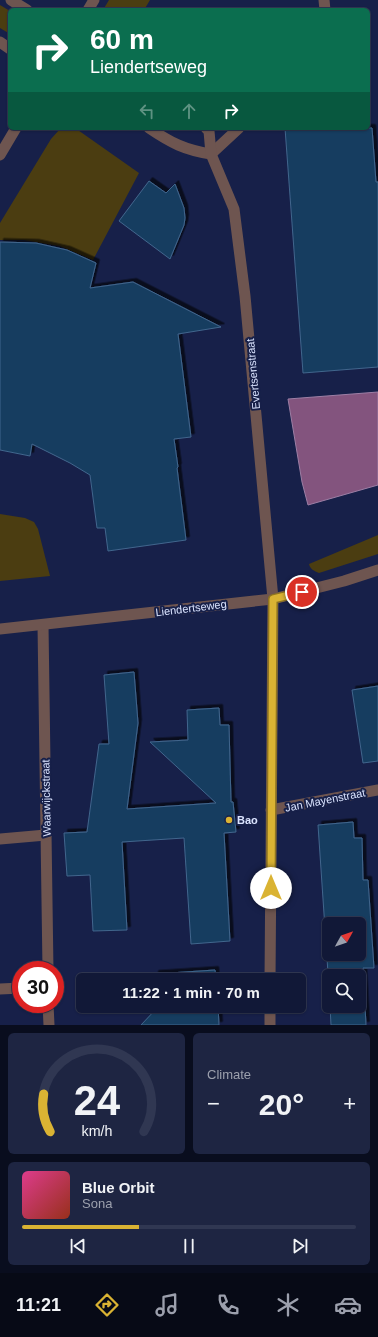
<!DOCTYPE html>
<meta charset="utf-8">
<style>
:root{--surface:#111837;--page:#1e2542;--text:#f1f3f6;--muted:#9ca0ad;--line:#303752;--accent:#dab333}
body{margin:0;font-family:Arial,sans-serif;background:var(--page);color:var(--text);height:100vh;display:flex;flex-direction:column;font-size:15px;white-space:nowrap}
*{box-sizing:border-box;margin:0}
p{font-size:13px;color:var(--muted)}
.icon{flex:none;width:22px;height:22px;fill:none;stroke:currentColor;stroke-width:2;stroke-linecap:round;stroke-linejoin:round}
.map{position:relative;height:1025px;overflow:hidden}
.side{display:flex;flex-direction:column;gap:8px;padding:8px;background:#090d1e;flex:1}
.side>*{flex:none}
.banner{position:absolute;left:8px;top:8px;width:362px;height:122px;border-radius:6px;box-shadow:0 1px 3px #0004,0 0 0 1px var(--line);background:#0b6e4f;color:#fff;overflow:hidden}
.needle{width:26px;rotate:50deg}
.tools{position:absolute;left:322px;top:917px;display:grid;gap:8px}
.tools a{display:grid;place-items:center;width:44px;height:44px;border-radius:6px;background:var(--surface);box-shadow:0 1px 3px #0004,0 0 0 1px var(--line);font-size:20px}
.speed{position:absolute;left:12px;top:961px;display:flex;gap:8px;font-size:20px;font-weight:700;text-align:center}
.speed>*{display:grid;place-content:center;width:52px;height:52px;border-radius:50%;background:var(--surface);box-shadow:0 1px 3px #0004,0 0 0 1px var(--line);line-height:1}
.speed .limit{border:6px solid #d22;background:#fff;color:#111}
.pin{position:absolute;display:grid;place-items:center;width:34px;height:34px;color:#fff;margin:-17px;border:2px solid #fff;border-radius:50%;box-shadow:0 1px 4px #0007}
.me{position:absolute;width:44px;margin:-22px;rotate:0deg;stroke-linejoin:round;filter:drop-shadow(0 0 3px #0008)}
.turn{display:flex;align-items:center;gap:14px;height:84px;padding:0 16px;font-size:18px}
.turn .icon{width:52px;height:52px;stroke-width:2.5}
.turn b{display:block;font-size:28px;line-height:34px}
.lanes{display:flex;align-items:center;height:38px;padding:0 16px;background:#0003;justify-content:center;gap:20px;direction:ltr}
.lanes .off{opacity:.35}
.big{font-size:30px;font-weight:800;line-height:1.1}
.side .card{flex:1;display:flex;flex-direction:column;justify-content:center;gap:6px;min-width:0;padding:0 14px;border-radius:6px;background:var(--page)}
.side .dial{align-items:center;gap:0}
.dial svg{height:104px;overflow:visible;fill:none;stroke:var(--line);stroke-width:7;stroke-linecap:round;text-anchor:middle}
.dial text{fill:var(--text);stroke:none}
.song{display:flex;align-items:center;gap:12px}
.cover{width:48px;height:48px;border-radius:6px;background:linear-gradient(135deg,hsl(330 70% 55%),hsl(10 70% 35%))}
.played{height:4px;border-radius:2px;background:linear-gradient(90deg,var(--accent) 35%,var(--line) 35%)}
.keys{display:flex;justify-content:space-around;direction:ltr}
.heat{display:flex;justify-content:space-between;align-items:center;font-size:22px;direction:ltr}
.side .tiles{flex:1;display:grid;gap:8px;grid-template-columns:1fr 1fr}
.card:last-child{grid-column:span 2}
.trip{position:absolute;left:76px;top:973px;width:230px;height:40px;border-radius:6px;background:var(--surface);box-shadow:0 1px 3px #0004,0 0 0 1px var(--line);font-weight:800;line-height:40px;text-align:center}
.menu{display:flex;height:64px;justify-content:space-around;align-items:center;background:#070a16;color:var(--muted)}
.menu .icon{width:28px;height:28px}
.menu .selected{color:var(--accent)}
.menu b{font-size:18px;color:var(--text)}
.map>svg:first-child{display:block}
.green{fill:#4b3d11}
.water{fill:#83547e;stroke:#9d7fa5}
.building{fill:#183d61;stroke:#41668d;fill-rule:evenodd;filter:url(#shadow)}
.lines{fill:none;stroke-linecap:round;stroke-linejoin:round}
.service{stroke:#6e5550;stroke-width:11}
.pedestrian{stroke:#6e5550;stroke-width:11}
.minor{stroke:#6e5550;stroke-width:11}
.tertiary{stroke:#6e5550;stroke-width:11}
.route-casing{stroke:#8e7421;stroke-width:10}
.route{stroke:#dab333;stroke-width:7}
.poi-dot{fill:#dab333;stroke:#172049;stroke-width:1.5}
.labels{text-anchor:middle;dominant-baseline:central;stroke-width:4;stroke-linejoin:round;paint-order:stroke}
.street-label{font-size:11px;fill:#dbe4ff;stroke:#172049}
.poi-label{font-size:11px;font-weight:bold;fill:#dbe4ff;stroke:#172049;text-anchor:start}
</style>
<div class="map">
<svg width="378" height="1025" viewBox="0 0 378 1025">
<defs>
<filter id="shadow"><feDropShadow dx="3.5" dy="-3.5" stdDeviation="0" flood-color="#0009"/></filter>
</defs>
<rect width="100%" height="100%" fill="#172049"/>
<g class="green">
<path d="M109,0H150L144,10H103Z"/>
<path d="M0,5L10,11V34L0,28Z"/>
<path d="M64,128H75L139,173L93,260L60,246L24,240H0V223L51,139L60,129Z"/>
<path d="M0,514L25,518L34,522L38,529L50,576L0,581Z"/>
<path d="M378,535V554L319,573C314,571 310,569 309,564Z"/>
</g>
<path class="water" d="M378,392V485L308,505L302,482L288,399Z"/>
<g class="building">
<path d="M285,128H372L376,182H378V367L303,373Z"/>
<path d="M149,181L166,193L175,184L184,208L185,218L184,225L170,259L119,221Z"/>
<path d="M0,242L36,243L67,250L96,263L90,288L133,282L221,327L178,334L191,437L174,439L178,467L177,468L186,540L108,551L105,528H97L90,475L70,463L32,444L30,456L0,450Z"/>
<path d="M134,672L138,723L127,809L216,803L150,742L188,740L187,710L219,708L220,725H229L231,802H233L236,832L224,833L230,941L191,944L184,838L122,842L127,930L93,931L90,875L67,876L64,833L87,832L99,744H109L104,675Z"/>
<path d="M378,686V761L363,763L352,690Z"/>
<path d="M353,822L354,838H362L363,880H368L374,968H363L366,1025H331L330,1006H359V976H329V988L318,825ZM329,924H359V954H329Z"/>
<path d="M215,970L216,980H155V974Z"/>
<path d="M156,1006H218L219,1025H141L157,1008Z"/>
</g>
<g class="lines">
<g class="service">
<path d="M324,0L325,10"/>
<path d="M211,154L239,128"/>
</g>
<path class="pedestrian" d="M0,989L21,988"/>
<g class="minor">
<path d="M11,0L27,10"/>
<path d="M88,10L94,0"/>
<path d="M0,42L10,49"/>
<path d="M149,128C171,143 185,150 211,154"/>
<path d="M206,128L209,131L211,154L234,209L245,296L273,599L270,980"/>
<path d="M0,155L16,128"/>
<path d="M43,625L48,970"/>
<path d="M271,810L378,790"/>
<path d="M0,839L46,835"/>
<path d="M48,1004L49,1025"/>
<path d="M270,1025V1006"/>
</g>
<path class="tertiary" d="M0,629L273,599L344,581L378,570"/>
</g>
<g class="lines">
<defs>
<path id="route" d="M271,888L273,599L302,592"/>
</defs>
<use href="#route" class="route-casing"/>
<use href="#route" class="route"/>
</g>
<circle class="poi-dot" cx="229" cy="820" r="4"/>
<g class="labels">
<g class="street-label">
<text transform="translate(253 374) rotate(-95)">Evertsenstraat</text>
<text transform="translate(191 608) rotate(-7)">Liendertseweg</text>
<text transform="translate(46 798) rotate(-91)">Waarwijckstraat</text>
<text transform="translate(325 800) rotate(-11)">Jan Mayenstraat</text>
</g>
<g class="poi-label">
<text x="237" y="820">Bao</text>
</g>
</g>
</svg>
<div class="tools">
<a><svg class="needle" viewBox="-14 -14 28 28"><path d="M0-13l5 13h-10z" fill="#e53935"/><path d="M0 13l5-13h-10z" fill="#9ca0ad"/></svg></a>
<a><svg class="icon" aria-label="search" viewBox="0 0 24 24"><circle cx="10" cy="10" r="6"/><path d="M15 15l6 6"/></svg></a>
</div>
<div class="speed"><div class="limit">30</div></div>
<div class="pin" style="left:302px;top:592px;background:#d93025"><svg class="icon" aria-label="arrive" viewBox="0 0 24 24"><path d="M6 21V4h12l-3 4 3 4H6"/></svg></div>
<svg class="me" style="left:271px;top:888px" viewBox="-20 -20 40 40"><circle r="19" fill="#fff"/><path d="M0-13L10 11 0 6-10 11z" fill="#dab333"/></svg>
<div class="trip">11:22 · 1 min · 70 m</div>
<div class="banner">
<div class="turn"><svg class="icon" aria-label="right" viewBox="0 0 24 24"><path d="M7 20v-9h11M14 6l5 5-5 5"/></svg><div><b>60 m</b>Liendertseweg</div></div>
<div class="lanes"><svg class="icon off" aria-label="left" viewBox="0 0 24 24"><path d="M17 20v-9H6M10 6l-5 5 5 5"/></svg><svg class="icon off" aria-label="ahead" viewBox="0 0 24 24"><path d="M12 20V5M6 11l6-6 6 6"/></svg><svg class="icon" aria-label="right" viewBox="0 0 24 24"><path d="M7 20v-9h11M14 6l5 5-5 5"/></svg></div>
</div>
</div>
<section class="side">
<div class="tiles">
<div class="card dial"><svg viewBox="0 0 100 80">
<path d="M14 69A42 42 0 1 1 86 69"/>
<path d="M14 69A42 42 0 0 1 9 40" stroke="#dab333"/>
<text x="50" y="56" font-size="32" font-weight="700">24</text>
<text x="50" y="72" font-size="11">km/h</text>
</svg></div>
<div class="card"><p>Climate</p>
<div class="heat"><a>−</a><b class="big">20°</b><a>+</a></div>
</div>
<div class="card">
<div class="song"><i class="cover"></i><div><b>Blue Orbit</b><p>Sona</p></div></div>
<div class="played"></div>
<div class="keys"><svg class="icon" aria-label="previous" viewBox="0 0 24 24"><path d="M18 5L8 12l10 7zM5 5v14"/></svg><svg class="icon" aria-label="pause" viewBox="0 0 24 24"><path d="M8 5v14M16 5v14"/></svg><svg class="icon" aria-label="next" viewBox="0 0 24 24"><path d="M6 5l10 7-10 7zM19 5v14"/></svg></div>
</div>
</div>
</section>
<nav class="menu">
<b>11:21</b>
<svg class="icon selected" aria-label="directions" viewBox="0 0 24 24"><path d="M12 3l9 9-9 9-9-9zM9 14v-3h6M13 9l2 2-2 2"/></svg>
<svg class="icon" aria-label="music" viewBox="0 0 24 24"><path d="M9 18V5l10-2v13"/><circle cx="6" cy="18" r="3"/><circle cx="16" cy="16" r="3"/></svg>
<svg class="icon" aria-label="phone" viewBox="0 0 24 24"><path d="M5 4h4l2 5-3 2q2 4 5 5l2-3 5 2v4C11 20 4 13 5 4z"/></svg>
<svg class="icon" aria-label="climate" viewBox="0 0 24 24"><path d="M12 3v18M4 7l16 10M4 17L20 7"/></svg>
<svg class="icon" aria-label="car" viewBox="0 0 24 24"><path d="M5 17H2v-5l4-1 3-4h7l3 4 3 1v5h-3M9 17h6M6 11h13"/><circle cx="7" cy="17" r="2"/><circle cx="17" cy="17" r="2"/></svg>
</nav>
